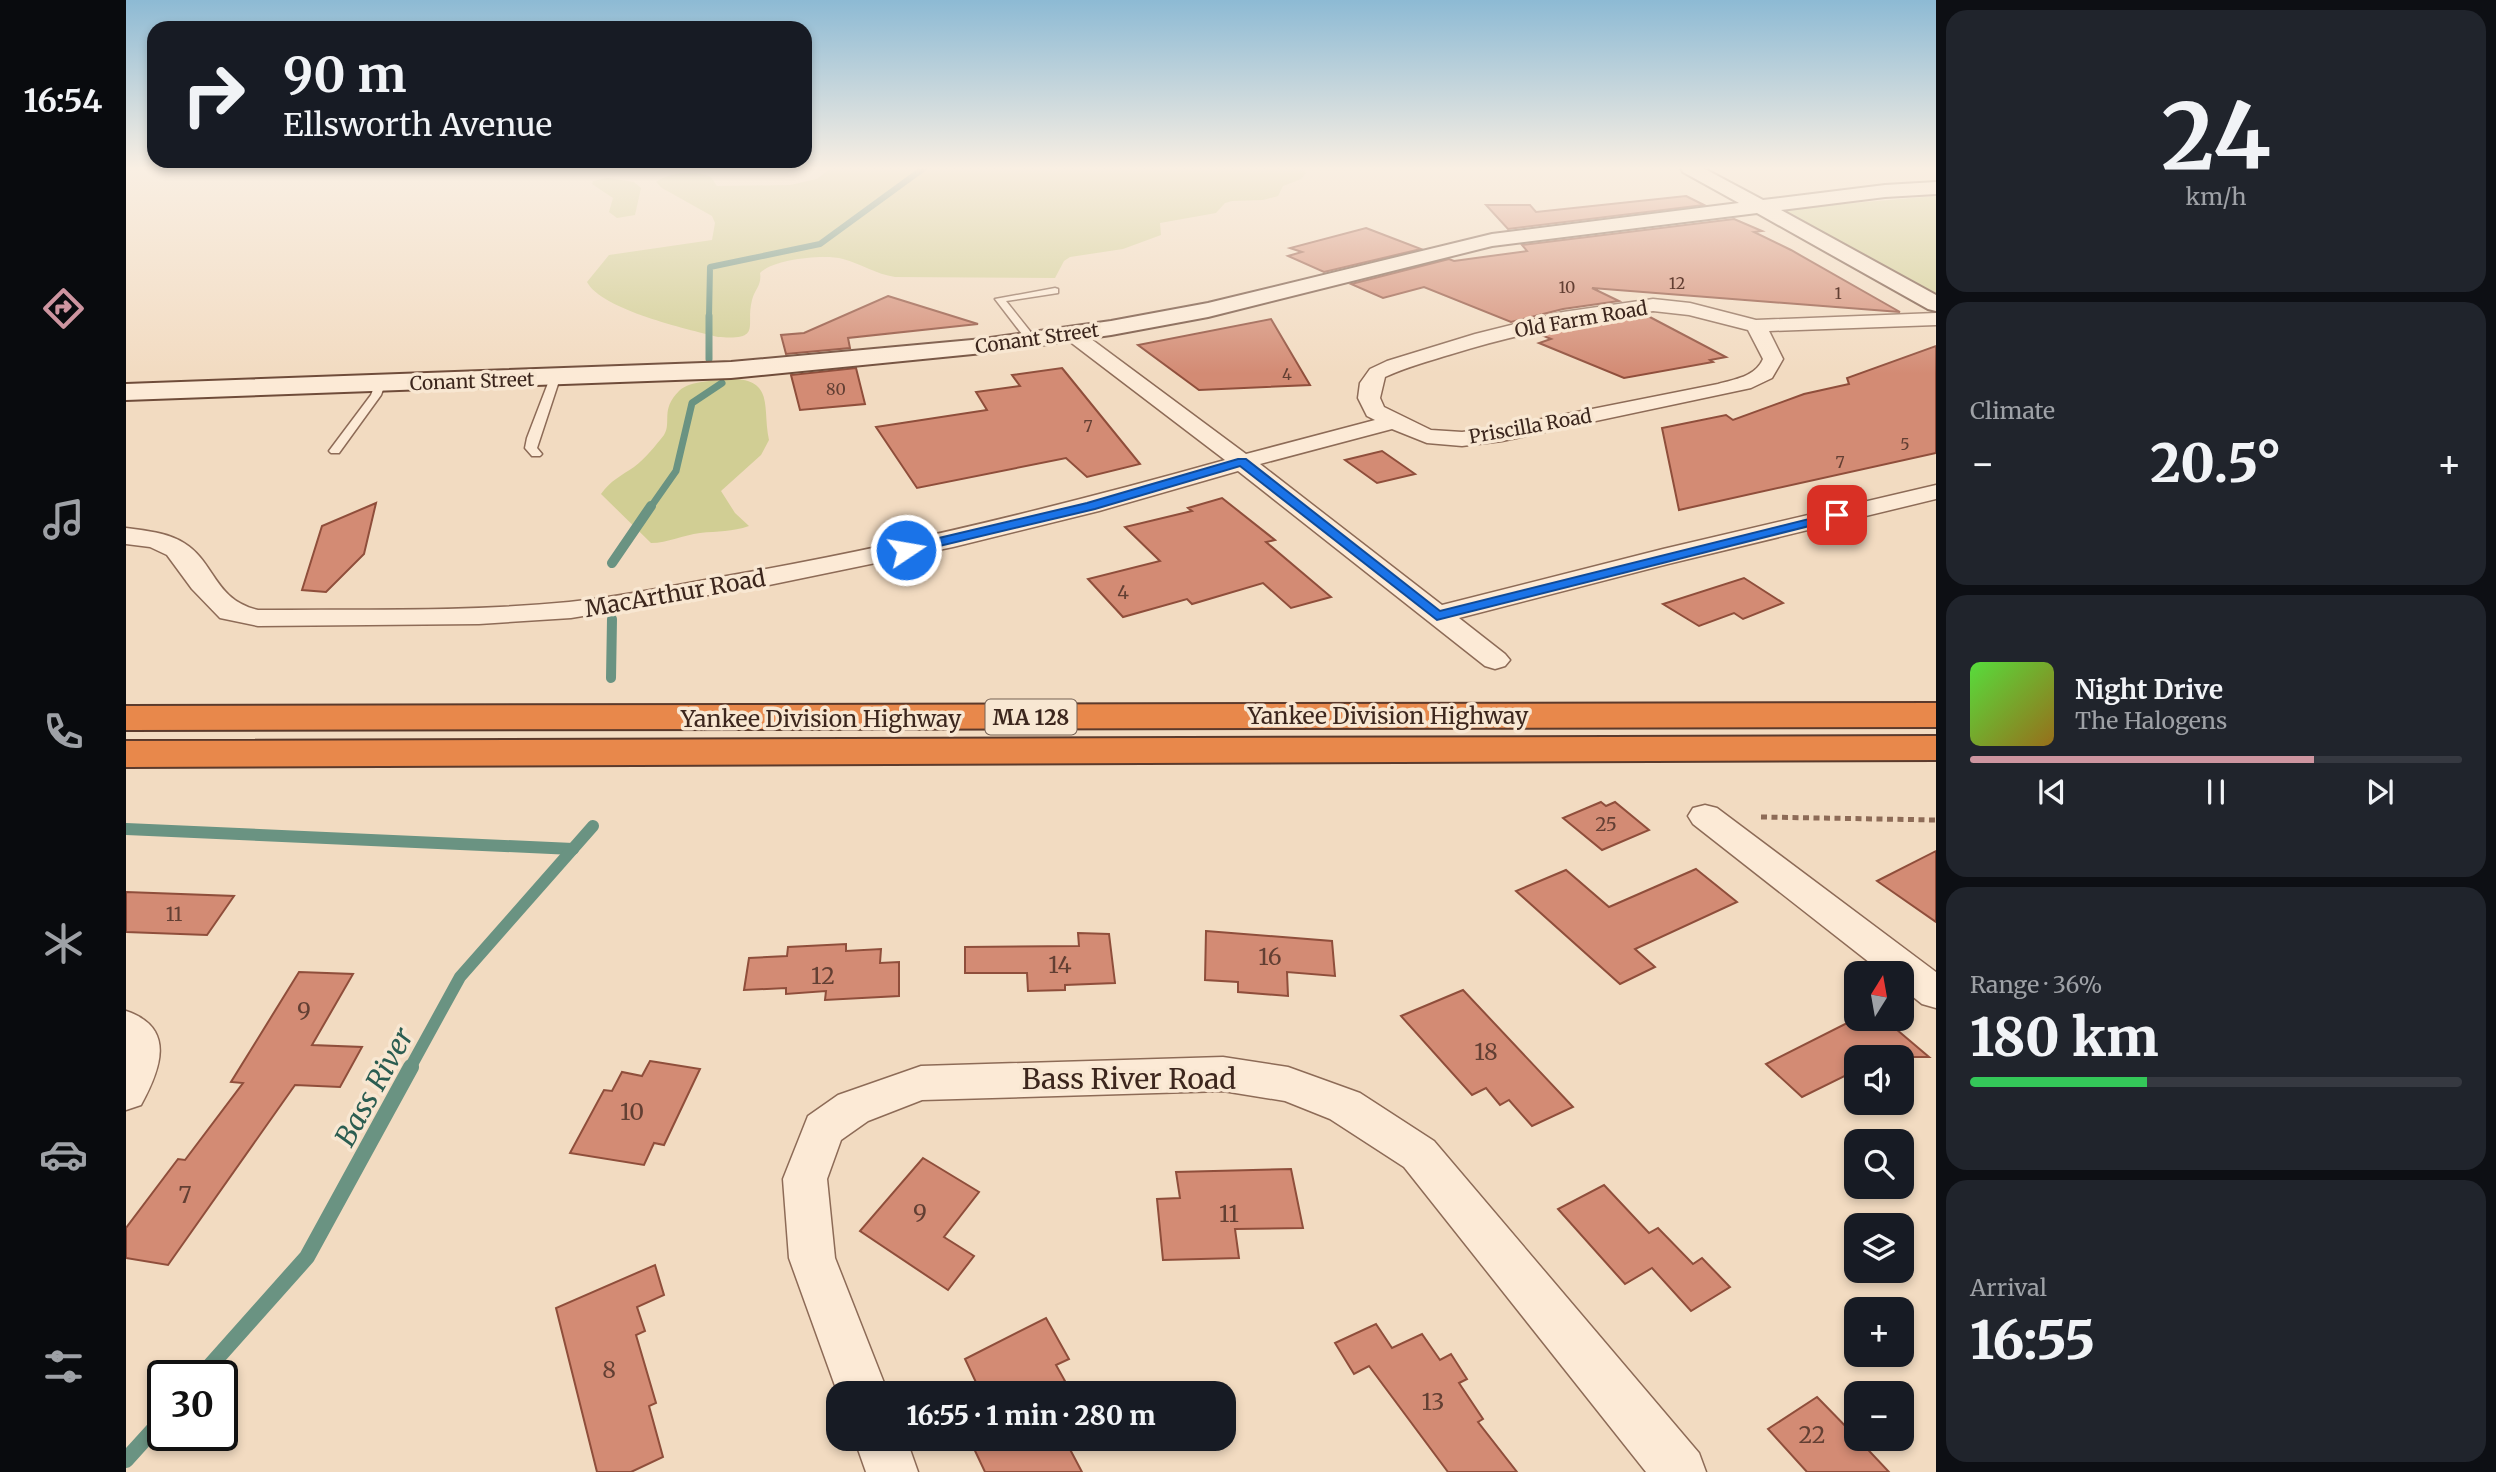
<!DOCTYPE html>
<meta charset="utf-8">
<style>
:root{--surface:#171b24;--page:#20242c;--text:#f1f3f6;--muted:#9ea1a6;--line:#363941;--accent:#cd95a0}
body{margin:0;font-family:Merriweather,serif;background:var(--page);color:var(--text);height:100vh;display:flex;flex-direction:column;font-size:26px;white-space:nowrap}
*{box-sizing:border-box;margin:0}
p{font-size:23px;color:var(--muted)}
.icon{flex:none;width:38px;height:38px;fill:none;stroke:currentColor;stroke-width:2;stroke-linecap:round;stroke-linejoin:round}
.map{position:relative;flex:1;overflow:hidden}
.sheet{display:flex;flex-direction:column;gap:10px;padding:10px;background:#0d0f14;width:560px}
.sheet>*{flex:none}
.banner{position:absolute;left:21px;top:21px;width:665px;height:147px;border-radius:21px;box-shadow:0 4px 10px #0003;background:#171b24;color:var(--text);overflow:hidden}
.needle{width:46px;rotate:11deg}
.controls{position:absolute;left:1718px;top:961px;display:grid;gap:14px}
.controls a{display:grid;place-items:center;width:70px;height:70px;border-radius:14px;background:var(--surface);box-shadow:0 4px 10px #0003;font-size:35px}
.speed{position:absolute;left:21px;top:1360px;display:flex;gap:14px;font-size:35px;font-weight:700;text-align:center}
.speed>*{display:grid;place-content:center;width:91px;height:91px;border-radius:50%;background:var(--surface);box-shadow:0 4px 10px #0003;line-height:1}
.speed .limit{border:4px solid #111;border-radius:10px;background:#fff;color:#111}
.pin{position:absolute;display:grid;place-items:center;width:60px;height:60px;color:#fff;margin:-30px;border-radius:14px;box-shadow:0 4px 10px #0006}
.me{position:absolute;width:77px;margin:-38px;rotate:78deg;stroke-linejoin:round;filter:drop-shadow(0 0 5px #0008)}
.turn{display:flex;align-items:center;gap:24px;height:147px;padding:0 21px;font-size:32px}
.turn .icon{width:91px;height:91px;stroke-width:2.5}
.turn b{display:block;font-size:49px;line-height:60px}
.big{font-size:52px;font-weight:800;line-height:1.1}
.sheet .card{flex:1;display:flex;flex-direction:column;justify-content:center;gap:10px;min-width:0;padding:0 24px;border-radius:21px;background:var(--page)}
.sheet .dial{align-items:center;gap:0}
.dial b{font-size:91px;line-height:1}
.song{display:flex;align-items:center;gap:21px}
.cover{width:84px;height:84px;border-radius:10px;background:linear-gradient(135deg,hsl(110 70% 55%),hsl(40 70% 35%))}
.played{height:7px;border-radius:4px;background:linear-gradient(90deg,var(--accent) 70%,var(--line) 70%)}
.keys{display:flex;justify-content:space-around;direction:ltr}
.heat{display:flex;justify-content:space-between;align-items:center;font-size:38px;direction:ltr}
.charge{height:10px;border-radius:5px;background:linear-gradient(90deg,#34c759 36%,var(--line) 0)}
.trip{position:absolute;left:700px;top:1381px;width:410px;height:70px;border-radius:21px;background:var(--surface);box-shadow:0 4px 10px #0003;font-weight:800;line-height:70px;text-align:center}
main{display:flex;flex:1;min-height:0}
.dock{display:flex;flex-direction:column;width:126px;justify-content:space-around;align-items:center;background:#090b0e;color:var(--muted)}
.dock .icon{width:49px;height:49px}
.dock .on{color:var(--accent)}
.dock b{font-size:32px;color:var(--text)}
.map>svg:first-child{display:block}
.green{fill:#d1ce94}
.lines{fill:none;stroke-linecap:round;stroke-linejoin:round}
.stream-far4{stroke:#6a9382;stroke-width:6}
.stream-far3{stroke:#6a9382;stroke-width:7}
.stream-far2{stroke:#6a9382;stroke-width:10}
.stream-far1{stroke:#6a9382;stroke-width:12}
.stream{stroke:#6a9382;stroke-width:16}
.building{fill:#d38b74;stroke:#8f4e3b;stroke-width:2}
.lane-casing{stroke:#8d6b57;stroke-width:3}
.street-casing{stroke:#8d6b57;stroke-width:3}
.secondary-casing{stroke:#6f4c3a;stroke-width:4}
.highway-casing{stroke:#5b3a2c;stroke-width:4}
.path{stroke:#8d6b57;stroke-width:5;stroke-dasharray:6 4.5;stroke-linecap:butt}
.lane{fill:#fcead6;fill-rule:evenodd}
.street{fill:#fcead6;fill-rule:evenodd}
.secondary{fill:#fcead6;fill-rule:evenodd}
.highway{fill:#e8884b;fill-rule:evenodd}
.route{fill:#1a73e8;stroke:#114b97;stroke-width:2}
.labels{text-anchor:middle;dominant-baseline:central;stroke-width:7;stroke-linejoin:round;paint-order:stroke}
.far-number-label{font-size:16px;fill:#623f33}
.far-street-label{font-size:19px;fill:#3c261d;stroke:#f8e7d2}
.number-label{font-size:19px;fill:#623f33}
.shield{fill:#f8e7d2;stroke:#746053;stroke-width:2}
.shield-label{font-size:21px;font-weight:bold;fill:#3c261d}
.street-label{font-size:23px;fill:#3c261d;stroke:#f8e7d2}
.near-number-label{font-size:23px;fill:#623f33}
.near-street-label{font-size:28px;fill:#3c261d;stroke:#f8e7d2}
.near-water-label{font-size:28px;font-style:italic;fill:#2b5d51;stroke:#f8e7d2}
</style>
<main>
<nav class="dock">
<b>16:54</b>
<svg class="icon on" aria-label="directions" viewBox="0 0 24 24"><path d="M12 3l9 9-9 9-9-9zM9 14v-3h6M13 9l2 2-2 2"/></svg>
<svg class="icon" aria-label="music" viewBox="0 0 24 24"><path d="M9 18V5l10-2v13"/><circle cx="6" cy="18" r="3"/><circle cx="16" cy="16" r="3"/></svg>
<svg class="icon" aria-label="phone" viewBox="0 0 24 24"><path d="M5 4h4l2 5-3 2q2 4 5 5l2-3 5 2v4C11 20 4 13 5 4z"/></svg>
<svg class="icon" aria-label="climate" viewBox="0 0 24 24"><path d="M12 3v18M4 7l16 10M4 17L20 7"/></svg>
<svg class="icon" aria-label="car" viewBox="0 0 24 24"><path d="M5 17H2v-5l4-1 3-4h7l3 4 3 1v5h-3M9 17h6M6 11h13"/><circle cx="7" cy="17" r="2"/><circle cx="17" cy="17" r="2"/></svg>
<svg class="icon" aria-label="filters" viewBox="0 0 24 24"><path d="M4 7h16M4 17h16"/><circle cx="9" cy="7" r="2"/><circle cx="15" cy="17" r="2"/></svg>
</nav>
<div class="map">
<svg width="1810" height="1472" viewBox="0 0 1810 1472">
<rect width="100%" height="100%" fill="#f2dbc1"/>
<g class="green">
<path d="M705,168H785L791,171L798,168H1174L1180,173L1175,179L1157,186L1152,196L1137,200L1106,201L1099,203L1090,213L1034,223L1035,235L997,249L944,257L938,261L929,278L769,277C750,274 735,264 717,259C698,254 648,259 634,273C636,285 629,289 626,300C619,327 637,340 592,337C561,329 476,310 461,282L483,255L586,240L589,223L586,216L536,188L530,182C545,172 569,170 585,177L591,186L664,185L691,179Z"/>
<path d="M482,178L508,182L515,188L509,215L491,218L483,212L487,198L466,184L467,181Z"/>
<path d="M1810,196V293L1656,209Z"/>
<path d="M605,379C649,379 636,408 643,440L635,455L595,491L609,513L623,526C606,532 592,531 574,533C557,535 542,543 525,543L475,494C484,481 496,475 508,467C519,459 530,445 538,435C546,422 534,410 553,391C564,380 590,381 605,379Z"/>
</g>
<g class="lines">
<path class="stream-far4" d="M583,317L584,267L694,244L798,168"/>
<g class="stream-far3">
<path d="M583,359V316"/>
<path d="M524,508L550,471L566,403L596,383"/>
</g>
<g class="stream-far2">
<path d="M486,563L525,506"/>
<path d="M485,678L486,619"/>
</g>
<g class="stream-far1">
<path d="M0,829L447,849"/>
<path d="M284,1068L334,977L467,826"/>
</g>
<g class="stream">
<path d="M75,1376L181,1257L285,1067"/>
<path d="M0,1460L37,1419"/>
</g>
</g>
<g class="building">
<path d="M1560,196L1578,205L1382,229L1360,205H1404L1410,212Z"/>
<path d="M1608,219L1636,231L1628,232L1665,250L1774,312L1466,288L1493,301L1437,309L1385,322L1298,287L1257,298L1225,284L1323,259L1328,261L1401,251L1396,245Z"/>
<path d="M1240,228L1295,249L1198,272L1162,256L1176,252L1164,248Z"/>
<path d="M762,296L852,324L722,338L724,348L660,354L655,335L678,333Z"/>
<path d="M1520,315L1600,357L1584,360L1587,362L1498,378L1413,343L1425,339L1413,334Z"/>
<path d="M1145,319L1184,385L1073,390L1012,345Z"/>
<path d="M1810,346V453L1553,510L1536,428L1600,415L1607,420L1678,394L1723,384L1721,378Z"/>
<path d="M730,368L739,404L674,410L665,375Z"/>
<path d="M936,368L1014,464L961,477L940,458L791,488L750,427L861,410L850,392L894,386L886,375Z"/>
<path d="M1256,451L1289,474L1251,483L1219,460Z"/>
<path d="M1096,498L1149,540L1140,542L1205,597L1165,608L1137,583L1066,604L1061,599L997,617L962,579L1034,561L999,527L1066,511L1062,508Z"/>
<path d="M250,503L238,554L200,592L176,590L196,526Z"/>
<path d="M1618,578L1657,603L1617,619L1608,613L1573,626L1537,604Z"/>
<path d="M1475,802L1480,806L1489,802L1523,830L1476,850L1437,818Z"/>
<path d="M1810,851V922L1751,881Z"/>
<path d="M1570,869L1611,902L1509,949L1529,967L1494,984L1390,891L1440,870L1483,907Z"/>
<path d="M0,892L108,896L81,935L0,932Z"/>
<path d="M1080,931L1206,941L1209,976L1161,972L1162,996L1112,992V982L1079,980Z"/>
<path d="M952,933L983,934L989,983L939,985V990L902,991L901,973H839V947L953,946Z"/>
<path d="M720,944V951L755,949L754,963L773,962V996L699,1000L700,991L660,994V988L618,990L623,958L661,956L662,947Z"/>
<path d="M173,972L227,974L186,1045L236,1047L214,1087L169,1085L42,1265L0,1258V1228L52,1159L59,1160L117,1083L105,1082Z"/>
<path d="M1337,990L1447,1107L1406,1126L1383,1100L1374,1105L1360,1088L1346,1095L1275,1016Z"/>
<path d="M1731,1018H1757L1803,1057H1731V1070L1676,1097L1640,1064Z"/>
<path d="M524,1061L574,1069L538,1145L528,1143L518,1165L444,1153L478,1090L486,1091L496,1072L516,1076Z"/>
<path d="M797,1158L853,1192L818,1237L848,1256L822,1290L734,1231Z"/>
<path d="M1165,1169L1177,1228L1109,1229L1113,1258L1037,1260L1031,1199L1054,1198L1050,1172Z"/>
<path d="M1478,1185L1523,1233L1532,1228L1567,1264L1576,1258L1604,1287L1565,1311L1526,1268L1499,1284L1432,1209Z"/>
<path d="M529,1265L538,1295L511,1307L519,1331L510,1335L530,1403L523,1406L537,1457L505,1472H471L430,1308Z"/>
<path d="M920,1318L943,1359L930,1365L939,1381L916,1393H855L839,1359Z"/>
<path d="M1250,1324L1266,1348L1296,1334L1314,1360L1325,1354L1341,1379L1333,1383L1357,1419L1352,1422L1391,1472H1322L1243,1366L1228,1374L1209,1343Z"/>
<path d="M1691,1397L1731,1438L1763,1472H1681L1642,1429Z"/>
<path d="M843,1438H938L956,1472H859Z"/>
</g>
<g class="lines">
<defs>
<g id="lane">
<path d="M929,288L932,289V293L880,301L911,340L906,343L902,342L869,299Z"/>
<path d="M429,375L434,378L411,448L416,454L414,456H406L399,448L401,438L424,378Z"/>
<path d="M250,382L259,384L255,395L213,453H205L203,451L245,395Z"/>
</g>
<g id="street">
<path d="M1527,299L1564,303L1630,320L1810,313V325L1643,331L1657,359L1646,378L1625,388L1376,441L1336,446L1301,443L1266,429L1134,464L1316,605L1537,549L1810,485V499L1542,564L1333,618L1379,654L1384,660L1379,666L1369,669L1359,666L1112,471L973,511L827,547L643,585L445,618L353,624L132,626L94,618L66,589L41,555L24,547L0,544V528C20,531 40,532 58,543C89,562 88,600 132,610C236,609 340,612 443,602C494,597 545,586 595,577C765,548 932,507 1099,460L939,338L936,334L939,330H953L1120,454L1249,420L1241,416L1232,398L1234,383L1244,369L1261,361L1349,334L1437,312ZM1527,311L1563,315L1622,330L1637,359C1629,377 1609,379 1592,384L1376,427L1336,432L1305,430L1258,407L1254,398L1259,377C1280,367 1303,361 1326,354C1392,333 1458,321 1527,311Z"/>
<path d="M1579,805L1591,808L1810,972V1008L1796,1004L1776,988V973H1757L1567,824L1562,816L1567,808Z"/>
<path d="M0,1011C51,1028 34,1070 15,1105L0,1110Z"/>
<path d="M1097,1057L1162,1067L1234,1093L1308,1141L1573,1453L1580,1472H1520L1278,1167L1204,1119L1159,1101L1097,1091L796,1100L742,1121L715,1140L701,1179L709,1258L762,1393L712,1394L663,1258L657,1179L682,1116L712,1095L795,1066Z"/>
<path d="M728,1438H780L792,1472H740Z"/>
</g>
<path id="secondary" d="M1555,168H1577L1637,200L1759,185L1810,182V194L1759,197L1655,210L1810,295V311L1802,309L1631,213L1366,246L1082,317L985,335L857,353L605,378L0,400V384L605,362L857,339L985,321L1082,303L1366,234L1613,203L1557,172Z"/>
<g id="highway">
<path d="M1810,703V727L0,730V706Z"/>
<path d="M1810,736V760L0,767V741Z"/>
</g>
</defs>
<use href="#lane" class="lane-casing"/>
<use href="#street" class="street-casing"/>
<use href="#secondary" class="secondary-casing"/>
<use href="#highway" class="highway-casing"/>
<path class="path" d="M1635,817L1810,820"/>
<use href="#lane" class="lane"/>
<use href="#street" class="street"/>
<use href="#secondary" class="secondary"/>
<use href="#highway" class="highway"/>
</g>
<linearGradient id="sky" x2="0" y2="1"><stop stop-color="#8dbad4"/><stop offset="0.45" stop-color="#f9efe3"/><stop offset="1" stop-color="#f9efe3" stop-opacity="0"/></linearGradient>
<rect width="1810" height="374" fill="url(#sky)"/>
<path class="route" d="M1112,459H1120L1314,611L1711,512L1717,515L1715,518L1311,620L1114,466L969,509L780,554L773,550L775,547L961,503Z"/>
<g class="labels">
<g class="far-number-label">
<text x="1551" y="283">12</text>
<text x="1441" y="287">10</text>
<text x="1712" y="293">1</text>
<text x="1161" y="374">4</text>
<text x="710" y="389">80</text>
<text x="962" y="426">7</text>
<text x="1779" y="444">5</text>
<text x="1714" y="462">7</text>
</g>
<g class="far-street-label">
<text transform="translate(1455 319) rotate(-10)">Old Farm Road</text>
<text transform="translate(911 338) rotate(-8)">Conant Street</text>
<text transform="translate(346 381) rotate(-2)">Conant Street</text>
<text transform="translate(1404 426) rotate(-10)">Priscilla Road</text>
</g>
<g class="number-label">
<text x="997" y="592">4</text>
<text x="1480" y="824">25</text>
<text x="48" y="914">11</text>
</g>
<rect class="shield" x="859.5" y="699.5" width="91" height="35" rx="5"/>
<g class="shield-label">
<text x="905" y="717">MA 128</text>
</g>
<g class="street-label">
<text transform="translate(549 593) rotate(-10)">MacArthur Road</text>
<text x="1262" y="715">Yankee Division Highway</text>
<text x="695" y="718">Yankee Division Highway</text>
</g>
<g class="near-number-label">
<text x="1144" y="956">16</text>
<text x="934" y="964">14</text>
<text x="697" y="975">12</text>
<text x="178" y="1010">9</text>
<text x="1360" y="1051">18</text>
<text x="506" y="1111">10</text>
<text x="59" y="1194">7</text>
<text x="794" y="1212">9</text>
<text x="1103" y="1213">11</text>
<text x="483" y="1369">8</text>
<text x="1307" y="1401">13</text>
<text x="1686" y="1434">22</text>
</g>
<g class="near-street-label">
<text x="1003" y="1079">Bass River Road</text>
</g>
<g class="near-water-label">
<text transform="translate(248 1087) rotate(-61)">Bass River</text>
</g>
</g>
</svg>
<div class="controls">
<a><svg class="needle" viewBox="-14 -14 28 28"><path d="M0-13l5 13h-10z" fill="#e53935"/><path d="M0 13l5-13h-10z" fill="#9ea1a6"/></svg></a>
<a><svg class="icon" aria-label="sound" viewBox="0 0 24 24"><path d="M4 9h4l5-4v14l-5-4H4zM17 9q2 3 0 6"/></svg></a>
<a><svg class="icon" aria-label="search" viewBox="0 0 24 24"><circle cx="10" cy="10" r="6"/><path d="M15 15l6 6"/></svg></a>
<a><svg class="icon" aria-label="layers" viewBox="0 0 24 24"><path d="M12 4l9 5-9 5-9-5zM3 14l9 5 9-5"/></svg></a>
<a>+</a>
<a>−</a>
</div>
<div class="speed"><div class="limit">30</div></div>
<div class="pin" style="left:1711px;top:515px;background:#d93025"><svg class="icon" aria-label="arrive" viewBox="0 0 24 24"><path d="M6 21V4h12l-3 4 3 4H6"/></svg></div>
<svg class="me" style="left:780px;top:550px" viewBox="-20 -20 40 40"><circle r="17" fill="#1a73e8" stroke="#fff" stroke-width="3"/><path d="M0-11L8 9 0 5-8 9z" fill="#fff"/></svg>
<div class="trip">16:55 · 1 min · 280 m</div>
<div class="banner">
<div class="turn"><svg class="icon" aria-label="right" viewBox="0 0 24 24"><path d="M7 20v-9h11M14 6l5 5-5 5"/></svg><div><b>90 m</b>Ellsworth Avenue</div></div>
</div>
</div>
<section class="sheet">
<div class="card dial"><b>24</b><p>km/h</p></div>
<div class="card"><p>Climate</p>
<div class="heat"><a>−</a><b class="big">20.5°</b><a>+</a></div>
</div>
<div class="card">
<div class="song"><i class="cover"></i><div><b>Night Drive</b><p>The Halogens</p></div></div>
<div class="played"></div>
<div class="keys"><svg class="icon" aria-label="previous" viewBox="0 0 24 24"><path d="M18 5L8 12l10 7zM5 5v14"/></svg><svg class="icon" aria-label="pause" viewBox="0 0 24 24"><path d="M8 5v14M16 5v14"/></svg><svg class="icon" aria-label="next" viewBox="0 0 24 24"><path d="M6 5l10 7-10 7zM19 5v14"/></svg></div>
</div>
<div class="card"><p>Range · 36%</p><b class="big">180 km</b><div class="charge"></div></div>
<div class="card"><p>Arrival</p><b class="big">16:55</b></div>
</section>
</main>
